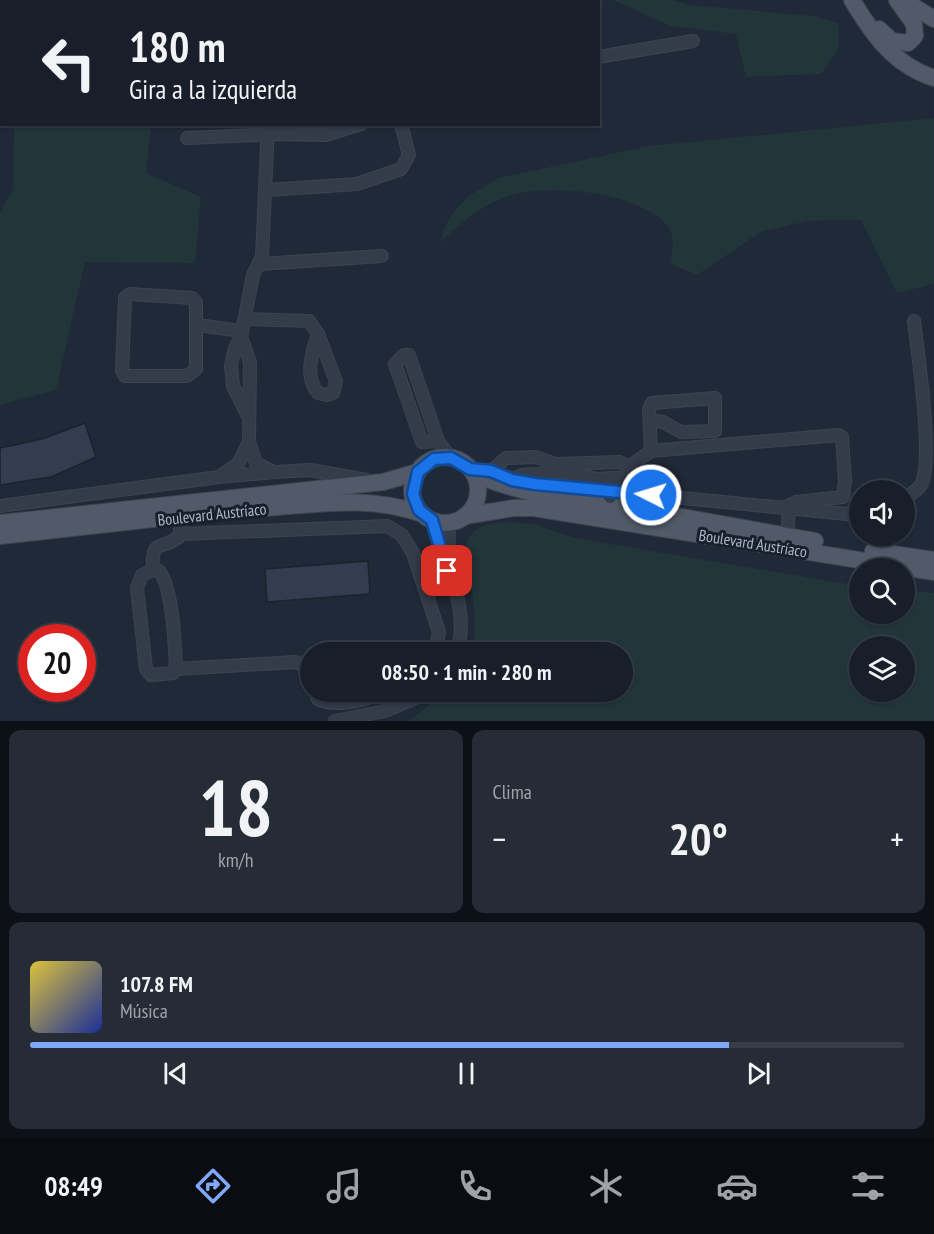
<!DOCTYPE html>
<html lang="es">
<meta charset="utf-8">
<style>
:root{--surface:#181f2a;--page:#252c36;--text:#f1f3f6;--muted:#9fa2a8;--line:#363d47;--accent:#80a8f9}
body{margin:0;font-family:"PT Sans Narrow",sans-serif;background:var(--page);color:var(--text);height:100vh;display:flex;flex-direction:column;font-size:22px;white-space:nowrap}
*{box-sizing:border-box;margin:0}
p{font-size:20px;color:var(--muted)}
.icon{flex:none;width:33px;height:33px;fill:none;stroke:currentColor;stroke-width:2;stroke-linecap:round;stroke-linejoin:round}
.map{position:relative;height:721px;overflow:hidden}
.sheet{display:flex;flex-direction:column;gap:9px;padding:9px;background:#0d1117;flex:1}
.sheet>*{flex:none}
.top-card{position:absolute;left:0px;top:0px;width:600px;height:126px;box-shadow:0 2px 4px #0004,0 0 0 2px var(--line);background:#181f2a;color:var(--text);overflow:hidden}
.buttons{position:absolute;left:849px;top:480px;display:grid;gap:12px}
.buttons a{display:grid;place-items:center;width:66px;height:66px;border-radius:50%;background:var(--surface);box-shadow:0 2px 4px #0004,0 0 0 2px var(--line);font-size:30px}
.speed{position:absolute;left:18px;top:624px;display:flex;gap:12px;font-size:30px;font-weight:700;text-align:center}
.speed>*{display:grid;place-content:center;width:78px;height:78px;border-radius:50%;background:var(--surface);box-shadow:0 2px 4px #0004,0 0 0 2px var(--line);line-height:1}
.speed .limit{border:9px solid #d22;background:#fff;color:#111}
.pin{position:absolute;display:grid;place-items:center;width:51px;height:51px;color:#fff;margin:-26px;border-radius:12px;box-shadow:0 3px 9px #0006}
.me{position:absolute;width:66px;margin:-33px;rotate:275deg;stroke-linejoin:round;filter:drop-shadow(0 0 4px #0008)}
.turn{display:flex;align-items:center;gap:21px;height:126px;padding:0 30px;font-size:27px}
.turn .icon{width:78px;height:78px;stroke-width:2.5}
.turn b{display:block;font-size:42px;line-height:51px}
.big{font-size:45px;font-weight:800;line-height:1.1}
.sheet .tile{flex:1;display:flex;flex-direction:column;justify-content:center;gap:9px;min-width:0;padding:0 21px;border-radius:12px;background:var(--page)}
.sheet .dial{align-items:center;gap:0}
.dial b{font-size:78px;line-height:1}
.song{display:flex;align-items:center;gap:18px}
.cover{width:72px;height:72px;border-radius:9px;background:linear-gradient(135deg,hsl(50 70% 55%),hsl(230 70% 35%))}
.played{height:6px;border-radius:3px;background:linear-gradient(90deg,var(--accent) 80%,var(--line) 80%)}
.keys{display:flex;justify-content:space-around;direction:ltr}
.heat{display:flex;justify-content:space-between;align-items:center;font-size:33px;direction:ltr}
.sheet .tiles{flex:1;display:grid;gap:9px;grid-template-columns:1fr 1fr}
.tile:last-child{grid-column:span 2}
.trip{position:absolute;left:300px;top:642px;width:333px;height:60px;border-radius:30px;background:var(--surface);box-shadow:0 2px 4px #0004,0 0 0 2px var(--line);font-weight:800;line-height:60px;text-align:center}
.dock{display:flex;height:96px;justify-content:space-around;align-items:center;background:#0a0c11;color:var(--muted)}
.dock .icon{width:42px;height:42px}
.dock .selected{color:var(--accent)}
.dock b{font-size:27px;color:var(--text)}
.map>svg:first-child{display:block}
.green{fill:#223539;fill-rule:evenodd}
.building{fill:#323d4f;stroke:#1b222f;stroke-width:1.5}
.lines{fill:none;stroke-linecap:round;stroke-linejoin:round}
.minor-casing{stroke:#3d4452;stroke-width:14}
.major-casing{stroke:#3d4452;stroke-width:18}
.minor{stroke:#343b49;stroke-width:12}
.major{stroke:#525a69;stroke-width:16}
.minor-bridge-casing{stroke:#3d4452;stroke-width:14;stroke-linecap:butt}
.minor-bridge{stroke:#343b49;stroke-width:12}
.route-casing{stroke:#114b97;stroke-width:15}
.route{stroke:#1a73e8;stroke-width:10}
.labels{text-anchor:middle;dominant-baseline:central;stroke-width:6;stroke-linejoin:round;paint-order:stroke}
.street-label{font-size:16px;fill:#aeb6c5;stroke:#19202d}
</style>
<div class="map">
<svg width="934" height="721" viewBox="0 0 934 721">
<rect width="100%" height="100%" fill="#202938"/>
<g class="green">
<path d="M14,0H170V2Z"/>
<path d="M358,0H587L360,2Z"/>
<path d="M613,0H673L690,5L813,16L838,23L839,47L821,74L746,77L736,34L671,26Z"/>
<path d="M934,118V284L897,293L861,220L808,221L761,232L697,275L671,264C672,251 676,235 666,224C635,191 544,182 503,198C479,207 458,226 439,243L449,218L466,198L498,178L649,146Z"/>
<path d="M14,125H151L146,173L201,197L195,263L85,262L56,390L0,405V212L13,189Z"/>
<path d="M507,522L534,524L575,538L859,586L860,614H904L905,590L934,593V721H409L445,692H622V652H471C477,633 475,607 471,587C463,548 458,525 507,522ZM904,646V692H860V646Z"/>
</g>
<g class="building">
<path d="M85,423L96,457L51,477L0,485V448L42,439Z"/>
<path d="M368,561L370,594L267,602L265,569Z"/>
</g>
<g class="lines">
<defs>
<g id="minor">
<path d="M261,0V2"/>
<path d="M598,57L693,41"/>
<path d="M187,138L276,134L326,135L361,124"/>
<path d="M267,190L357,184L401,169L409,155L401,124"/>
<path d="M260,264L382,256"/>
<path d="M130,294L192,298L196,302V369L187,376H125L122,371L125,298Z"/>
<path d="M245,319L309,321L318,334"/>
<path d="M197,325L242,331"/>
<path d="M318,334L336,381L333,393L327,395L318,393C304,377 312,352 318,334Z"/>
<path d="M241,337L250,362L249,442L256,463L274,472"/>
<path d="M247,414L233,386L231,365L235,348L241,337L253,275L262,257L268,124"/>
<path d="M650,420L663,422L681,432L715,431V398L652,403L649,409L651,451"/>
<path d="M438,441L422,442L395,364L404,355H409L438,441L451,458"/>
<path d="M486,471H491L506,458L536,457L556,464L620,462L629,467"/>
<path d="M491,471C531,488 624,497 668,494"/>
<path d="M222,475L238,464L249,442"/>
<path d="M629,477V467L651,451L838,435L842,437L845,481L843,497L796,502L783,508"/>
<path d="M512,480L521,475L564,472L597,479L629,477L646,480L672,497L847,514L860,511"/>
<path d="M904,498C911,494 919,490 922,483C933,455 918,355 914,321"/>
<path d="M0,506L219,477L275,472L310,470L367,480"/>
<path d="M432,520L445,568"/>
<path d="M450,523C442,567 471,610 457,652"/>
<path d="M181,534L387,526L402,535L413,553L439,632L435,652"/>
<path d="M787,536L789,509"/>
<path d="M153,570L142,575L137,588L146,669L151,675L173,673L176,669C175,647 173,587 159,571L153,570C151,538 160,551 179,537L181,524"/>
<path d="M176,669L295,662L310,667"/>
<path d="M316,692L318,699C337,709 367,699 385,692"/>
<path d="M335,721L385,711L420,696"/>
</g>
<g id="major">
<path d="M852,0C873,35 894,65 934,78"/>
<path d="M903,0L934,19"/>
<path d="M879,29L892,41L908,43L915,36L914,24L897,0"/>
<circle cx="445" cy="490" r="33"/>
<path d="M474,474C528,497 585,502 643,511C700,519 757,531 815,541"/>
<path d="M465,516L514,508H534L934,572"/>
<path d="M0,523L383,482L418,472"/>
<path d="M0,536C88,527 176,515 264,508C323,504 366,495 423,514"/>
<path d="M873,551L934,560"/>
</g>
</defs>
<use href="#minor" class="minor-casing"/>
<use href="#major" class="major-casing"/>
<use href="#minor" class="minor"/>
<use href="#major" class="major"/>
<defs>
<path id="minor-bridge" d="M610,497L611,486"/>
</defs>
<use href="#minor-bridge" class="minor-bridge-casing"/>
<use href="#minor-bridge" class="minor-bridge"/>
</g>
<g class="lines">
<defs>
<path id="route" d="M447,571L432,520L419,510L413,494L418,472L434,459L451,458L470,469L491,471L512,480L535,484L651,495"/>
</defs>
<use href="#route" class="route-casing"/>
<use href="#route" class="route"/>
</g>
<g class="labels">
<g class="street-label">
<text transform="translate(212 514) rotate(-6)">Boulevard Austríaco</text>
<text transform="translate(753 543) rotate(9)">Boulevard Austríaco</text>
</g>
</g>
</svg>
<div class="buttons">
<a><svg class="icon" aria-label="sound" viewBox="0 0 24 24"><path d="M4 9h4l5-4v14l-5-4H4zM17 9q2 3 0 6"/></svg></a>
<a><svg class="icon" aria-label="search" viewBox="0 0 24 24"><circle cx="10" cy="10" r="6"/><path d="M15 15l6 6"/></svg></a>
<a><svg class="icon" aria-label="layers" viewBox="0 0 24 24"><path d="M12 4l9 5-9 5-9-5zM3 14l9 5 9-5"/></svg></a>
</div>
<div class="speed"><div class="limit">20</div></div>
<div class="pin" style="left:447px;top:571px;background:#d93025"><svg class="icon" aria-label="arrive" viewBox="0 0 24 24"><path d="M6 21V4h12l-3 4 3 4H6"/></svg></div>
<svg class="me" style="left:651px;top:495px" viewBox="-20 -20 40 40"><circle r="17" fill="#1a73e8" stroke="#fff" stroke-width="3"/><path d="M0-11L8 9 0 5-8 9z" fill="#fff"/></svg>
<div class="trip">08:50 · 1 min · 280 m</div>
<div class="top-card">
<div class="turn"><svg class="icon" aria-label="left" viewBox="0 0 24 24"><path d="M17 20v-9H6M10 6l-5 5 5 5"/></svg><div><b>180 m</b>Gira a la izquierda</div></div>
</div>
</div>
<section class="sheet">
<div class="tiles">
<div class="tile dial"><b>18</b><p>km/h</p></div>
<div class="tile"><p>Clima</p>
<div class="heat"><a>−</a><b class="big">20°</b><a>+</a></div>
</div>
<div class="tile">
<div class="song"><i class="cover"></i><div><b>107.8 FM</b><p>Música</p></div></div>
<div class="played"></div>
<div class="keys"><svg class="icon" aria-label="previous" viewBox="0 0 24 24"><path d="M18 5L8 12l10 7zM5 5v14"/></svg><svg class="icon" aria-label="pause" viewBox="0 0 24 24"><path d="M8 5v14M16 5v14"/></svg><svg class="icon" aria-label="next" viewBox="0 0 24 24"><path d="M6 5l10 7-10 7zM19 5v14"/></svg></div>
</div>
</div>
</section>
<nav class="dock">
<b>08:49</b>
<svg class="icon selected" aria-label="directions" viewBox="0 0 24 24"><path d="M12 3l9 9-9 9-9-9zM9 14v-3h6M13 9l2 2-2 2"/></svg>
<svg class="icon" aria-label="music" viewBox="0 0 24 24"><path d="M9 18V5l10-2v13"/><circle cx="6" cy="18" r="3"/><circle cx="16" cy="16" r="3"/></svg>
<svg class="icon" aria-label="phone" viewBox="0 0 24 24"><path d="M5 4h4l2 5-3 2q2 4 5 5l2-3 5 2v4C11 20 4 13 5 4z"/></svg>
<svg class="icon" aria-label="climate" viewBox="0 0 24 24"><path d="M12 3v18M4 7l16 10M4 17L20 7"/></svg>
<svg class="icon" aria-label="car" viewBox="0 0 24 24"><path d="M5 17H2v-5l4-1 3-4h7l3 4 3 1v5h-3M9 17h6M6 11h13"/><circle cx="7" cy="17" r="2"/><circle cx="17" cy="17" r="2"/></svg>
<svg class="icon" aria-label="filters" viewBox="0 0 24 24"><path d="M4 7h16M4 17h16"/><circle cx="9" cy="7" r="2"/><circle cx="15" cy="17" r="2"/></svg>
</nav>
